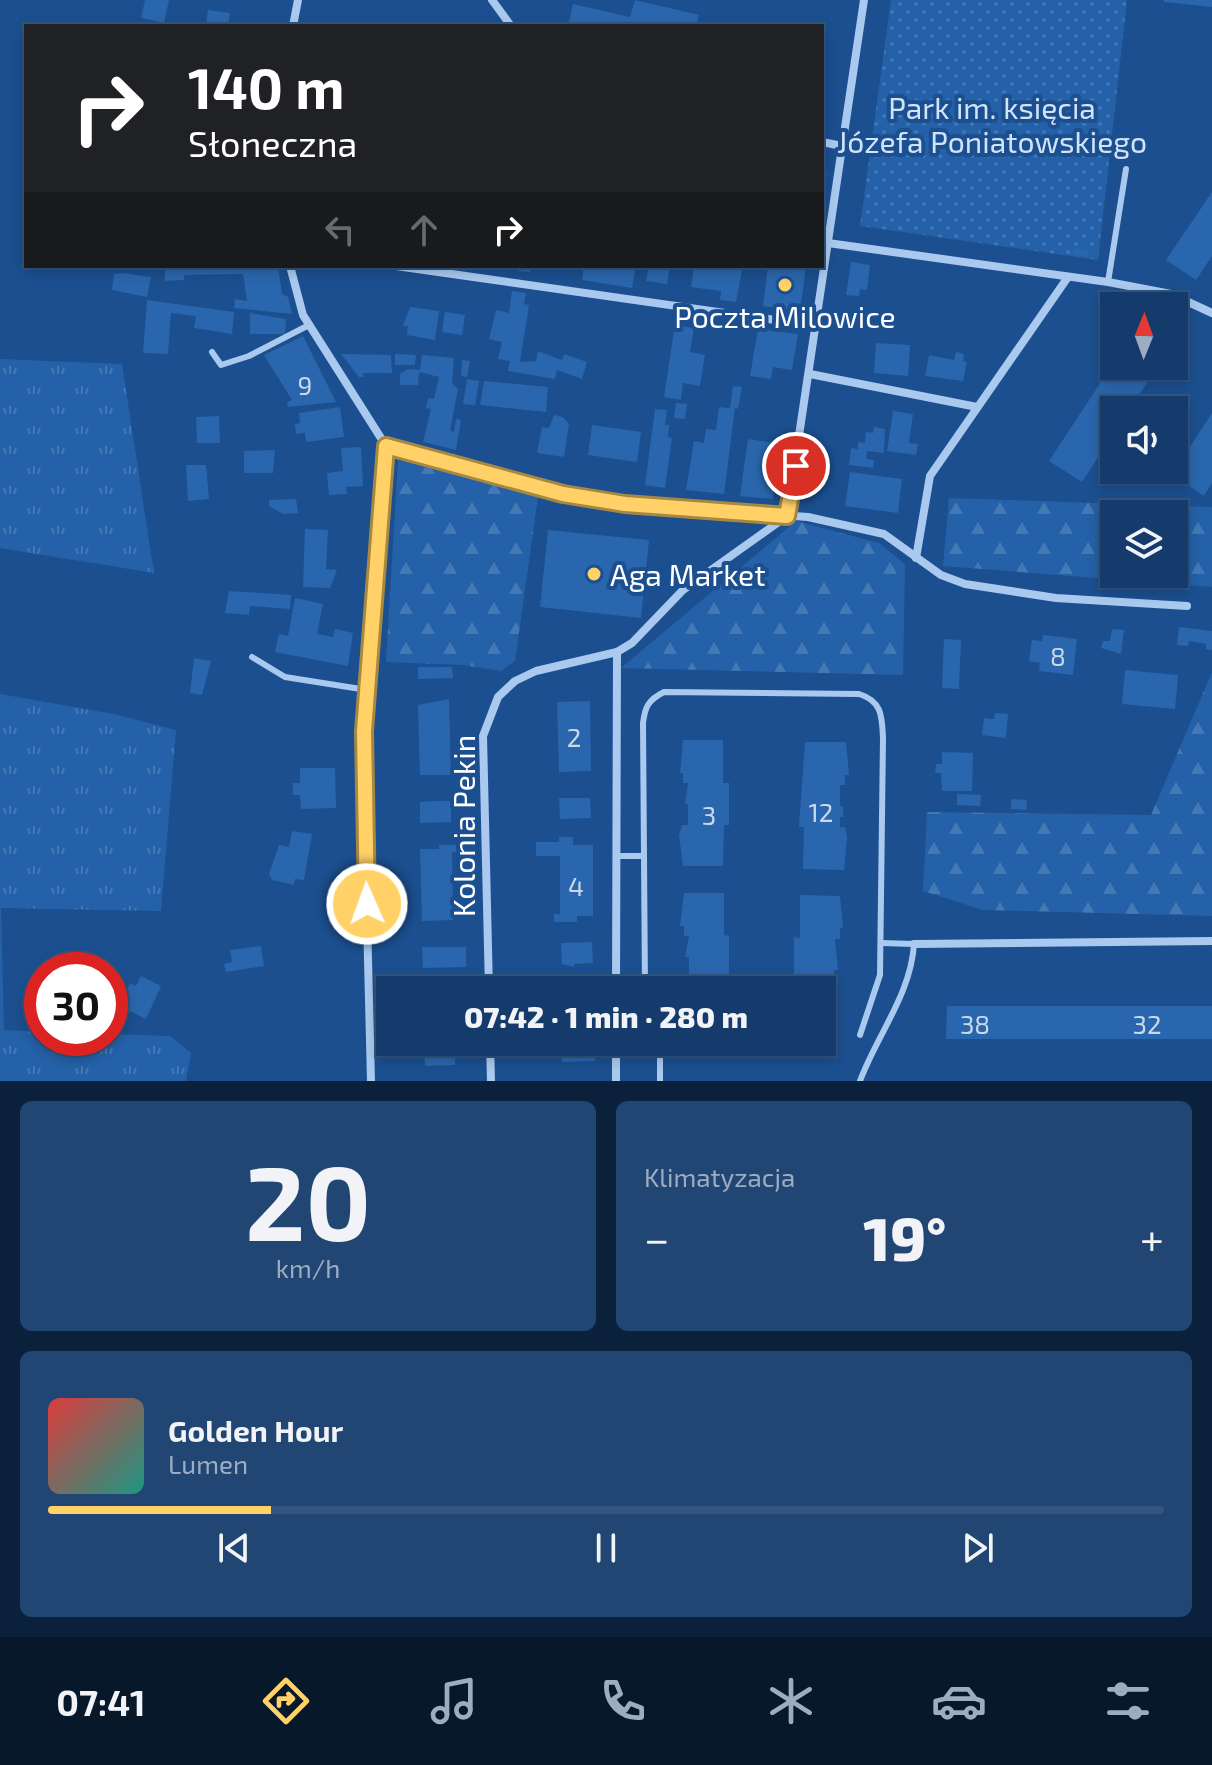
<!DOCTYPE html>
<html lang="pl">
<meta charset="utf-8">
<style>
:root{--surface:#143b6b;--page:#214673;--text:#f1f3f6;--muted:#9dadc1;--line:#33557e;--accent:#ffd166}
body{margin:0;font-family:"Exo 2",sans-serif;background:var(--page);color:var(--text);height:100vh;display:flex;flex-direction:column;font-size:30px;white-space:nowrap}
*{box-sizing:border-box;margin:0}
p{font-size:26px;color:var(--muted)}
.icon{flex:none;width:44px;height:44px;fill:none;stroke:currentColor;stroke-width:2;stroke-linecap:round;stroke-linejoin:round}
.map{position:relative;height:1081px;overflow:hidden}
.panel{display:flex;flex-direction:column;gap:20px;padding:20px;background:#0b203b;flex:1}
.panel>*{flex:none}
.banner{position:absolute;left:24px;top:24px;width:800px;height:244px;border-radius:0px;box-shadow:0 4px 12px #0003,0 0 0 2px var(--line);background:#202124;color:#fff;overflow:hidden}
.needle{width:52px;rotate:1deg}
.buttons{position:absolute;left:1100px;top:292px;display:grid;gap:16px}
.buttons a{display:grid;place-items:center;width:88px;height:88px;border-radius:0px;background:var(--surface);box-shadow:0 4px 12px #0003,0 0 0 2px var(--line);font-size:40px}
.speed{position:absolute;left:24px;top:952px;display:flex;gap:16px;font-size:40px;font-weight:700;text-align:center}
.speed>*{display:grid;place-content:center;width:104px;height:104px;border-radius:50%;background:var(--surface);box-shadow:0 4px 12px #0003,0 0 0 2px var(--line);line-height:1}
.speed .limit{border:12px solid #d22;background:#fff;color:#111}
.pin{position:absolute;display:grid;place-items:center;width:68px;height:68px;color:#fff;margin:-34px;border:4px solid #fff;border-radius:50%;box-shadow:0 2px 8px #0007}
.me{position:absolute;width:88px;margin:-44px;rotate:358deg;stroke-linejoin:round;filter:drop-shadow(0 0 6px #0008)}
.turn{display:flex;align-items:center;gap:28px;height:168px;padding:0 32px;font-size:36px}
.turn .icon{width:104px;height:104px;stroke-width:2.5}
.turn b{display:block;font-size:56px;line-height:68px}
.lanes{display:flex;align-items:center;height:76px;padding:0 32px;background:#0003;justify-content:center;gap:40px;direction:ltr}
.lanes .off{opacity:.35}
.big{font-size:60px;font-weight:800;line-height:1.1}
.panel .tile{flex:1;display:flex;flex-direction:column;justify-content:center;gap:12px;min-width:0;padding:0 28px;border-radius:12px;background:var(--page)}
.panel .dial{align-items:center;gap:0}
.dial b{font-size:104px;line-height:1}
.song{display:flex;align-items:center;gap:24px}
.cover{width:96px;height:96px;border-radius:12px;background:linear-gradient(135deg,hsl(0 70% 55%),hsl(170 70% 35%))}
.played{height:8px;border-radius:4px;background:linear-gradient(90deg,var(--accent) 20%,var(--line) 20%)}
.keys{display:flex;justify-content:space-around;direction:ltr}
.heat{display:flex;justify-content:space-between;align-items:center;font-size:44px;direction:ltr}
.panel .tiles{flex:1;display:grid;gap:20px;grid-template-columns:1fr 1fr}
.tile:last-child{grid-column:span 2}
.trip{position:absolute;left:376px;top:976px;width:460px;height:80px;border-radius:0px;background:var(--surface);box-shadow:0 4px 12px #0003,0 0 0 2px var(--line);font-weight:800;line-height:80px;text-align:center}
.tabs{display:flex;height:128px;justify-content:space-around;align-items:center;background:#08182b;color:var(--muted)}
.tabs .icon{width:56px;height:56px}
.tabs .on{color:var(--accent)}
.tabs b{font-size:36px;color:var(--text)}
.map>svg:first-child{display:block}
.grass{fill:url(#grass-tufts)}
.forest{fill:url(#forest-firs);fill-rule:evenodd}
.park{fill:url(#park-dots)}
.building{fill:#2a66ad}
.lines{fill:none;stroke-linecap:round;stroke-linejoin:round}
.service{stroke:#a9c9ee;stroke-width:6}
.minor{stroke:#a9c9ee;stroke-width:8}
.route-casing{stroke:#a68842;stroke-width:20}
.route{stroke:#ffd166;stroke-width:14}
.poi-dot{fill:#ffd166;stroke:#1b4f8f;stroke-width:3}
.labels{text-anchor:middle;dominant-baseline:central;stroke-width:8;stroke-linejoin:round;paint-order:stroke}
.number-label{font-size:26px;fill:#cad9ea}
.park-label{font-size:30px;fill:#cfe3fa;stroke:#1b4f8f}
.poi-label{font-size:30px;fill:#fff;stroke:#1b4f8f}
.street-label{font-size:30px;fill:#fff;stroke:#1b4f8f}
</style>
<div class="map">
<svg width="1212" height="1081" viewBox="0 0 1212 1081">
<defs>
<pattern id="grass-tufts" width="24" height="20" patternUnits="userSpaceOnUse" patternTransform="scale(2)"><rect width="24" height="20" fill="#2461a8"/><path d="M3 7l-1-3M5 7V3M7 7l1-3M15 17l-1-3M17 17v-4M19 17l1-3" fill="none" stroke="#4579b5"/></pattern>
<pattern id="forest-firs" width="22" height="20" patternUnits="userSpaceOnUse" patternTransform="scale(2)"><rect width="22" height="20" fill="#2461a8"/><path d="M5 1l3.5 6h-7zM16 11l3.5 6h-7z" fill="#4579b5"/></pattern>
<pattern id="park-dots" width="8" height="8" patternUnits="userSpaceOnUse" patternTransform="scale(2)"><rect width="8" height="8" fill="#2461a8"/><path d="M2 2h.1M6 6h.1" fill="none" stroke="#4579b5" stroke-width="1.8" stroke-linecap="round"/></pattern>
</defs>
<rect width="100%" height="100%" fill="#1b4f8f"/>
<g class="grass">
<path d="M0,359L122,364L154,573L0,548Z"/>
<path d="M0,694L114,714L176,730L161,911L1,908L4,1030L42,1032V1038H110V1034L170,1036L191,1053L186,1081H0Z"/>
</g>
<g class="forest">
<path d="M398,460L538,497L515,661L501,671L463,665L386,662Z"/>
<path d="M949,498L1212,507V587L943,566ZM1114,514H1174V574H1114Z"/>
<path d="M796,521L879,543L905,564L903,675L621,668Z"/>
<path d="M1212,672V916L983,910L923,891L927,812L1151,815Z"/>
</g>
<path class="park" d="M891,0H1127L1098,260L860,226Z"/>
<g class="building">
<path d="M145,0H169L164,23L141,18Z"/>
<path d="M635,0L699,15L696,26H568L573,4L630,17Z"/>
<path d="M1164,0H1212V7L1164,2Z"/>
<path d="M208,10L230,13L228,26H206Z"/>
<path d="M822,171L827,173L823,191H822Z"/>
<path d="M1212,192V256L1196,280L1166,260Z"/>
<path d="M1074,248L1089,250L1087,257L1073,255Z"/>
<path d="M851,262L870,265L867,290L860,289L859,296L846,295Z"/>
<path d="M165,266H278L282,294L288,297L292,314L234,308L235,299L247,301L243,274L184,275V280L165,281Z"/>
<path d="M519,266H531L530,272L518,271Z"/>
<path d="M584,266H636L632,288L582,280Z"/>
<path d="M649,266H670L667,284L646,281Z"/>
<path d="M694,266L742,270L736,302L720,300L721,291L691,287Z"/>
<path d="M768,266H806L801,304L793,311L763,306Z"/>
<path d="M123,273L151,277L147,297L112,290L114,274Z"/>
<path d="M512,291L526,293L524,304L529,305L520,362L536,361L538,351L562,360L564,354L587,362L582,379L557,370L555,379L508,371L510,361L498,359L502,342L489,339L496,310L509,313Z"/>
<path d="M147,300L234,312L232,334L194,328L196,316L171,313L168,354L143,353Z"/>
<path d="M410,307L439,311L435,340L407,335L408,326H403Z"/>
<path d="M445,312L465,315L462,335L442,332Z"/>
<path d="M250,313L286,319L285,334H250Z"/>
<path d="M675,325L694,328L690,352L705,355L700,386L683,383L681,400L664,397Z"/>
<path d="M758,329L798,334L792,370L773,367L771,379L750,376Z"/>
<path d="M303,336L336,402L288,407L287,402L292,400L264,355Z"/>
<path d="M876,343L910,345L908,376L874,373Z"/>
<path d="M956,352L964,354L963,361L967,362L963,381L925,376L929,355L954,360Z"/>
<path d="M341,354L391,355L392,373H363V377H359Z"/>
<path d="M395,354L416,355L415,365H395Z"/>
<path d="M422,355L454,358L452,383L458,389L450,431L454,432L456,419L461,420L456,450L423,442L431,409L426,408L428,398L434,399L439,377L419,372L418,385H400V374L408,369L420,370Z"/>
<path d="M462,360L470,361L467,377L461,376Z"/>
<path d="M1114,362V366H1128L1149,380L1129,410H1114V433L1082,482L1049,461Z"/>
<path d="M467,379L479,381L475,405L463,404Z"/>
<path d="M484,381L548,387L546,412L480,405Z"/>
<path d="M733,386L742,387L738,409L735,408L724,494L686,490L694,441L704,443L706,429L716,430L719,407L730,408Z"/>
<path d="M676,403L687,404L685,419L674,418Z"/>
<path d="M340,407L344,437L306,442L305,433L296,434L295,424L300,423L299,413Z"/>
<path d="M655,409L667,410L665,425H669L668,437L672,438L665,488L645,485Z"/>
<path d="M893,411L913,414L909,443L918,444L916,455L887,451Z"/>
<path d="M1212,413V483L1204,496L1172,474Z"/>
<path d="M554,415L563,417L569,424L564,457L537,453L542,427L549,428Z"/>
<path d="M219,416L220,443H197L196,417Z"/>
<path d="M592,425L641,432L637,462L588,455Z"/>
<path d="M874,427L885,429L884,453L867,451L866,459L874,460L873,468L849,465L851,448L858,449V442L865,443L866,432L873,433Z"/>
<path d="M748,439L781,444L773,499L740,496Z"/>
<path d="M361,447L363,486L346,487L347,494L329,495L327,473L343,471L341,448Z"/>
<path d="M275,450L273,473H244V451Z"/>
<path d="M186,465H206L209,499L188,501Z"/>
<path d="M850,472L902,479L898,513L845,506Z"/>
<path d="M296,499L298,513L283,514L269,506V500Z"/>
<path d="M305,529L328,530L326,569L337,570L330,588L303,587Z"/>
<path d="M548,530L649,540L641,618L540,607Z"/>
<path d="M229,591L291,595L290,609L250,606L249,615L225,613Z"/>
<path d="M295,598L323,604L317,634L333,637L335,629L353,633L348,666L275,652L279,634L288,636Z"/>
<path d="M1179,627L1212,631V650L1206,649V644L1189,641L1188,646L1177,645Z"/>
<path d="M1112,629L1124,630L1121,654L1101,648L1103,641H1110Z"/>
<path d="M1043,635L1077,639L1073,675L1039,671L1040,663L1029,661L1032,640L1042,641Z"/>
<path d="M944,639L961,640L959,689L942,688Z"/>
<path d="M194,658L211,661L202,695L190,693Z"/>
<path d="M418,667H452L453,678L418,679Z"/>
<path d="M1125,670L1178,675L1175,709L1122,704Z"/>
<path d="M449,699L451,775H420L418,705Z"/>
<path d="M590,701L591,771L559,772L557,702Z"/>
<path d="M995,713L1008,714L1006,738L982,735L984,718L994,719Z"/>
<path d="M683,740H723V783H729V825H724L723,866H683L679,835L682,825H688V804H685L688,783H683V773H680Z"/>
<path d="M805,742H846L849,775H845V785H840V806H843V817H840V827H845L847,837L844,870L803,869L804,827H799Z"/>
<path d="M942,752L973,753L972,791H942L941,773H935L936,764H942Z"/>
<path d="M300,768H335L336,808L301,809L300,795H293V783H300Z"/>
<path d="M957,794L981,795L980,806L957,805Z"/>
<path d="M559,798H590L591,818L560,819Z"/>
<path d="M1011,799L1027,800L1026,810L1011,809Z"/>
<path d="M437,801H451V822L420,823V802Z"/>
<path d="M292,831L312,834L304,880L295,879L294,885L272,880L269,874L279,845L289,847Z"/>
<path d="M559,837H573V845H593V916H577V922H554V914H560V856H536V842H559Z"/>
<path d="M439,845H456V852H452L453,920L422,921L420,849H439Z"/>
<path d="M684,893H724V935L729,936V978H724V990H683V978H689V957H685L689,936H684V926H680Z"/>
<path d="M800,895L840,896L843,928H840V939H835L838,970H834L835,980H829L832,1001H829V1022H822V990H788V979H794V937L800,938Z"/>
<path d="M592,942L593,963L574,964V967L562,964L561,943Z"/>
<path d="M261,946L264,966L226,972L224,964L232,962L230,950Z"/>
<path d="M422,947H466V967L423,968Z"/>
<path d="M141,976L161,986L146,1019L126,1009L128,1003L122,1000L130,983L136,986Z"/>
<path d="M556,982H568L569,990H556Z"/>
<path d="M947,1006H1212V1039H946Z"/>
<path d="M424,1042H455V1065L425,1066Z"/>
<path d="M562,1042H595V1061L562,1062Z"/>
</g>
<g class="lines">
<g class="service">
<path d="M1108,282L1126,169"/>
<path d="M212,352L221,365L249,356L309,325"/>
<path d="M252,657L285,677L367,690"/>
<path d="M616,856H644"/>
<path d="M645,990L643,723C645,707 648,700 664,692L859,694C882,701 882,716 883,738L880,975L860,1035"/>
<path d="M655,1042L660,1057V1081"/>
<path d="M860,1081C877,1035 911,994 914,944L882,943"/>
</g>
<g class="minor">
<path d="M492,0L511,26"/>
<path d="M293,26L298,0"/>
<path d="M822,142L842,146"/>
<path d="M828,243L1108,282L1171,294L1212,313"/>
<path d="M290,266L303,315L386,446L363,756L371,1081"/>
<path d="M396,266L817,326"/>
<path d="M810,374L977,407"/>
<path d="M386,446L563,494L625,504L808,517L884,534L941,575L965,584L1056,598L1187,606"/>
<path d="M787,516L864,0"/>
<path d="M916,558L930,476L1068,277"/>
<path d="M914,944L1212,941"/>
<path d="M489,990L483,736L498,697L515,681L536,671L617,652L632,643L683,590L787,516"/>
<path d="M616,990L617,652"/>
<path d="M490,1042L491,1081"/>
<path d="M616,1081V1042"/>
</g>
</g>
<g class="lines">
<defs>
<path id="route" d="M367,904L364,731L386,446L563,494L625,504L787,516L796,466"/>
</defs>
<use href="#route" class="route-casing"/>
<use href="#route" class="route"/>
</g>
<g class="poi-dot">
<circle cx="785" cy="285" r="8"/>
<circle cx="594" cy="574" r="8"/>
</g>
<g class="labels">
<g class="number-label">
<text x="305" y="384">9</text>
<text x="1058" y="655">8</text>
<text x="574" y="736">2</text>
<text x="821" y="811">12</text>
<text x="709" y="814">3</text>
<text x="576" y="885">4</text>
<text x="975" y="1023">38</text>
<text x="1147" y="1023">32</text>
</g>
<g class="park-label">
<text x="992" y="107">Park im. księcia<tspan x="992" dy="34">Józefa Poniatowskiego</tspan></text>
</g>
<g class="poi-label">
<text x="785" y="316">Poczta Milowice</text>
<text x="610" y="574" text-anchor="start">Aga Market</text>
</g>
<g class="street-label">
<text transform="translate(463 826) rotate(-90)">Kolonia Pekin</text>
</g>
</g>
</svg>
<div class="buttons">
<a><svg class="needle" viewBox="-14 -14 28 28"><path d="M0-13l5 13h-10z" fill="#e53935"/><path d="M0 13l5-13h-10z" fill="#9dadc1"/></svg></a>
<a><svg class="icon" aria-label="sound" viewBox="0 0 24 24"><path d="M4 9h4l5-4v14l-5-4H4zM17 9q2 3 0 6"/></svg></a>
<a><svg class="icon" aria-label="layers" viewBox="0 0 24 24"><path d="M12 4l9 5-9 5-9-5zM3 14l9 5 9-5"/></svg></a>
</div>
<div class="speed"><div class="limit">30</div></div>
<div class="pin" style="left:796px;top:466px;background:#d93025"><svg class="icon" aria-label="arrive" viewBox="0 0 24 24"><path d="M6 21V4h12l-3 4 3 4H6"/></svg></div>
<svg class="me" style="left:367px;top:904px" viewBox="-20 -20 40 40"><circle r="17" fill="#ffd166" stroke="#fff" stroke-width="3"/><path d="M0-11L8 9 0 5-8 9z" fill="#fff"/></svg>
<div class="trip">07:42 · 1 min · 280 m</div>
<div class="banner">
<div class="turn"><svg class="icon" aria-label="right" viewBox="0 0 24 24"><path d="M7 20v-9h11M14 6l5 5-5 5"/></svg><div><b>140 m</b>Słoneczna</div></div>
<div class="lanes"><svg class="icon off" aria-label="left" viewBox="0 0 24 24"><path d="M17 20v-9H6M10 6l-5 5 5 5"/></svg><svg class="icon off" aria-label="ahead" viewBox="0 0 24 24"><path d="M12 20V5M6 11l6-6 6 6"/></svg><svg class="icon" aria-label="right" viewBox="0 0 24 24"><path d="M7 20v-9h11M14 6l5 5-5 5"/></svg></div>
</div>
</div>
<section class="panel">
<div class="tiles">
<div class="tile dial"><b>20</b><p>km/h</p></div>
<div class="tile"><p>Klimatyzacja</p>
<div class="heat"><a>−</a><b class="big">19°</b><a>+</a></div>
</div>
<div class="tile">
<div class="song"><i class="cover"></i><div><b>Golden Hour</b><p>Lumen</p></div></div>
<div class="played"></div>
<div class="keys"><svg class="icon" aria-label="previous" viewBox="0 0 24 24"><path d="M18 5L8 12l10 7zM5 5v14"/></svg><svg class="icon" aria-label="pause" viewBox="0 0 24 24"><path d="M8 5v14M16 5v14"/></svg><svg class="icon" aria-label="next" viewBox="0 0 24 24"><path d="M6 5l10 7-10 7zM19 5v14"/></svg></div>
</div>
</div>
</section>
<nav class="tabs">
<b>07:41</b>
<svg class="icon on" aria-label="directions" viewBox="0 0 24 24"><path d="M12 3l9 9-9 9-9-9zM9 14v-3h6M13 9l2 2-2 2"/></svg>
<svg class="icon" aria-label="music" viewBox="0 0 24 24"><path d="M9 18V5l10-2v13"/><circle cx="6" cy="18" r="3"/><circle cx="16" cy="16" r="3"/></svg>
<svg class="icon" aria-label="phone" viewBox="0 0 24 24"><path d="M5 4h4l2 5-3 2q2 4 5 5l2-3 5 2v4C11 20 4 13 5 4z"/></svg>
<svg class="icon" aria-label="climate" viewBox="0 0 24 24"><path d="M12 3v18M4 7l16 10M4 17L20 7"/></svg>
<svg class="icon" aria-label="car" viewBox="0 0 24 24"><path d="M5 17H2v-5l4-1 3-4h7l3 4 3 1v5h-3M9 17h6M6 11h13"/><circle cx="7" cy="17" r="2"/><circle cx="17" cy="17" r="2"/></svg>
<svg class="icon" aria-label="filters" viewBox="0 0 24 24"><path d="M4 7h16M4 17h16"/><circle cx="9" cy="7" r="2"/><circle cx="15" cy="17" r="2"/></svg>
</nav>
